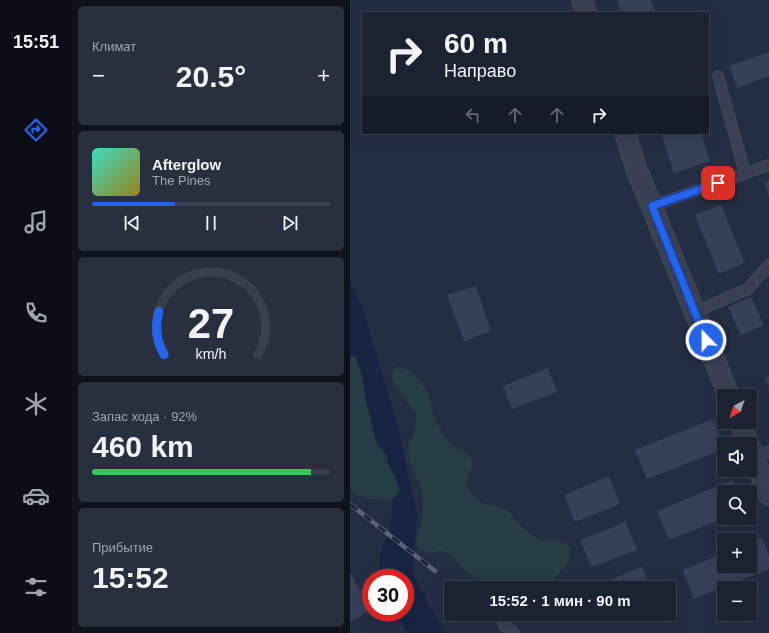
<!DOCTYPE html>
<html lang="ru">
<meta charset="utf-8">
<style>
:root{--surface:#1b2232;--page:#282f3e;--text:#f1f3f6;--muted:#a0a4ac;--line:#393f4d;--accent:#2563eb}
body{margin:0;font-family:Arial,sans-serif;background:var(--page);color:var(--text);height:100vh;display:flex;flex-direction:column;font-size:15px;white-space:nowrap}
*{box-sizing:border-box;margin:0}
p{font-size:13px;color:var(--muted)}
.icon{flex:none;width:22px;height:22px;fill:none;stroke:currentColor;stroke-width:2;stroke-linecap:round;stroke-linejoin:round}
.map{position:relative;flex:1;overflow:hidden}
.drawer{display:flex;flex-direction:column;gap:6px;padding:6px;background:#0f131c;width:278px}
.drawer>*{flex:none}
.hud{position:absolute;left:12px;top:12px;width:347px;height:122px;border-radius:0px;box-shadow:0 4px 16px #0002,0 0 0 1px var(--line);background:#1b2232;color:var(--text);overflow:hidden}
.needle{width:26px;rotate:220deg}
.tools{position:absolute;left:367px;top:389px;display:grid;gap:8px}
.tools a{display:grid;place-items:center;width:40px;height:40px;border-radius:0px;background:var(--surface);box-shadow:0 4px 16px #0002,0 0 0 1px var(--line);font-size:20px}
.speed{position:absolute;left:12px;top:569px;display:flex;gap:8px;font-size:20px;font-weight:700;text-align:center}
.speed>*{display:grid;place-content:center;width:52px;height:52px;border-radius:50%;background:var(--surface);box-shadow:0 4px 16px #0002,0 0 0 1px var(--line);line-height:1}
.speed .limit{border:6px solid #d22;background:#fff;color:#111}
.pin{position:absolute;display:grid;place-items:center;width:34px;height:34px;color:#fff;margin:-17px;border-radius:8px;box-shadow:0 2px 6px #0006}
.me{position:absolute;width:44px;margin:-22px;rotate:338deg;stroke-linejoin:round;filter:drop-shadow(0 0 3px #0008)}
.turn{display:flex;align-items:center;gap:14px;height:84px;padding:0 16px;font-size:18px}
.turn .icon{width:52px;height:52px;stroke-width:2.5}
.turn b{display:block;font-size:28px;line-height:34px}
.lanes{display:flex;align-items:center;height:38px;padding:0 16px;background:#0003;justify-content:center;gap:20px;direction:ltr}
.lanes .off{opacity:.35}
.big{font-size:30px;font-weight:700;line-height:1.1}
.drawer .card{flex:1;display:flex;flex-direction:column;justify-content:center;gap:6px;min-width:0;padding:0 14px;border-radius:6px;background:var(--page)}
.drawer .dial{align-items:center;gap:0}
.dial svg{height:104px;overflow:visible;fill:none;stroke:var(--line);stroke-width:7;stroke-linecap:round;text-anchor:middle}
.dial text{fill:var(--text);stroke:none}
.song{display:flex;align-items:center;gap:12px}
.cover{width:48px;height:48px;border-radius:6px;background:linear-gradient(135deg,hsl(170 70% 55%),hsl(50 70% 35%))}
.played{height:4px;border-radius:2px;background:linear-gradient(90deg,var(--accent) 35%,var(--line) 35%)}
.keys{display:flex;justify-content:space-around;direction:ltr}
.heat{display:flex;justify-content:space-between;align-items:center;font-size:22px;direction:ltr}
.charge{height:6px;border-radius:3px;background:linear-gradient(90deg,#34c759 92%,var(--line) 0)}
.trip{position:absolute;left:94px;top:581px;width:232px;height:40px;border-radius:0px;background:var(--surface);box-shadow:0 4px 16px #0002,0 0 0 1px var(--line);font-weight:700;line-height:40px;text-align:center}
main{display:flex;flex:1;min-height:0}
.menu{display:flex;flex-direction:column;width:72px;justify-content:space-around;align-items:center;background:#0b0e14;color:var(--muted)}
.menu .icon{width:28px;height:28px}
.menu .on{color:var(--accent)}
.menu b{font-size:18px;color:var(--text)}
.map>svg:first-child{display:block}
.green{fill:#263d44}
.water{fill:#162342}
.building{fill:#364159}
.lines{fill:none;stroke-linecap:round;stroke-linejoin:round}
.lane-casing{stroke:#43495b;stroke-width:12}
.street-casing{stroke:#43495b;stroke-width:22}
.lane{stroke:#394052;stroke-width:10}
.street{stroke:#394052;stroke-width:20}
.rail-casing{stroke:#5b6379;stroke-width:4.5}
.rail{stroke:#1d2538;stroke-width:3;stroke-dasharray:9;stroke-linecap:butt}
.route-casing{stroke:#184099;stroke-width:10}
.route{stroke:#2563eb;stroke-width:7}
</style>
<main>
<nav class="menu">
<b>15:51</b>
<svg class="icon on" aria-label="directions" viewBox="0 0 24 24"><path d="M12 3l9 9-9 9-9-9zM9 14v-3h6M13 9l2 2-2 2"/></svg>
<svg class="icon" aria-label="music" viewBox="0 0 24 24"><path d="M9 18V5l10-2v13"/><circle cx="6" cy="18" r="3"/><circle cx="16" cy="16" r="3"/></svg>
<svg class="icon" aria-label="phone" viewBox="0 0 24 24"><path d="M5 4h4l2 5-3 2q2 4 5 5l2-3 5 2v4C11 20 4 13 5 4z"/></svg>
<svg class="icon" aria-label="climate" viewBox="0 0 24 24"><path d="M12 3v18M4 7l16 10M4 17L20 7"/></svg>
<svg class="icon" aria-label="car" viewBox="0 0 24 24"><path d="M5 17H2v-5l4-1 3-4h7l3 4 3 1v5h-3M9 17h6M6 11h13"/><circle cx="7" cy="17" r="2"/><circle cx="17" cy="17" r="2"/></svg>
<svg class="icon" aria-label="filters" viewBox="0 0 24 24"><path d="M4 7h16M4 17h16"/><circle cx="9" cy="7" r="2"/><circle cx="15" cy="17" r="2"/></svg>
</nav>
<section class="drawer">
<div class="card"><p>Климат</p>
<div class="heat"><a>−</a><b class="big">20.5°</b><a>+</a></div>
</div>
<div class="card">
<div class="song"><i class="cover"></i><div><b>Afterglow</b><p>The Pines</p></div></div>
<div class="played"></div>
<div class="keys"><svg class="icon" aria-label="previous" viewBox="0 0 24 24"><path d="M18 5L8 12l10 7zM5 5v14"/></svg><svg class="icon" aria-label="pause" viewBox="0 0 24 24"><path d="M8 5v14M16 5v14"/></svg><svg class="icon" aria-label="next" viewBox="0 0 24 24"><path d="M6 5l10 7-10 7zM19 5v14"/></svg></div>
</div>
<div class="card dial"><svg viewBox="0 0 100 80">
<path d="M14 69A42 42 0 1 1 86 69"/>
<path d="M14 69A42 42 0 0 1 10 36" stroke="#2563eb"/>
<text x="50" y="56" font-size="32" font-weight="700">27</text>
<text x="50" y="72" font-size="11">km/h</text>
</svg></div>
<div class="card"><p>Запас хода · 92%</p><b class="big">460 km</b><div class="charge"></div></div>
<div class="card"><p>Прибытие</p><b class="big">15:52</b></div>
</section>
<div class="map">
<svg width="419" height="633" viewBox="0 0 419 633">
<rect width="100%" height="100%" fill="#242e43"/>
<g class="green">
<path d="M0,356L6,357C10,370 15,382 15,396L27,444L37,456V462L46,478L50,490L47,495L43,499L37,500L31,499H19L9,496L0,491Z"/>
<path d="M49,366C54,369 61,372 65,375C68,378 78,392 79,395C80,398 79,398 80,401C80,405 82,409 83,413C86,421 92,433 97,440C103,450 118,449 122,460C125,471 112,479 118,489C122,496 131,503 139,505C144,506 150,506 154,508C161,513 165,520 171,526C175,530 182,535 188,538C201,545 210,534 221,548L219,561L197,588C188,588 143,590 139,587C135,585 133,582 129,579C125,577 120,575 116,572C109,566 106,555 97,552C84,547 82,561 67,546L68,532L71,525L72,518L73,504V496L71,489L62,468L58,454L60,440L64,434L66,420V413L52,396L41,376L44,369Z"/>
</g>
<path class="water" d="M0,283L12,306L50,434L67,516L63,575L95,633H57L45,612H55V578H28L31,551L40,531L43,499L47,495L50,490L46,478L37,462V456L27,444L15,396C15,382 10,370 6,357L0,356Z"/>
<g class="building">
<path d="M267,0H301L306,13H271Z"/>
<path d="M419,52V76L387,88L379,66Z"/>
<path d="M311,133H351L360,161L324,173Z"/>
<path d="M419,180V196L414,182Z"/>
<path d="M371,205L395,263L369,274L345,215Z"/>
<path d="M126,286L141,331L114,341L97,295Z"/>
<path d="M401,297L414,325L391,335L378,307Z"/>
<path d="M198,368L207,392L162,409L153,386Z"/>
<path d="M419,376V387L415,378Z"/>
<path d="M363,419L374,446V449L297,479L285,450Z"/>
<path d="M259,476L270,504L225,522L214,495Z"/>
<path d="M383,480L388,492H374V518L319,540L307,511Z"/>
<path d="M276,522L287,550L242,567L230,540Z"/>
<path d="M412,538L419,556V569L344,599L333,570L374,553V566H400V543Z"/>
<path d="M292,567L300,588H248L247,585Z"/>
<path d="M0,572L21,609V610L0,622Z"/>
</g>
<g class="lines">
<defs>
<g id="lane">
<path d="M368,76L395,173"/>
<path d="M302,206L419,165"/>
<path d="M345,312L398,289L419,265"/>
<path d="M404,457L419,452"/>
<path d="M153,624L164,633"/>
</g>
<g id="street">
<path d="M232,0L236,13"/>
<path d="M275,133L286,168L379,396"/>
<path d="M390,422L398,444"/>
<path d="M400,448L419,495"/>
</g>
</defs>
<use href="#lane" class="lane-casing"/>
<use href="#street" class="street-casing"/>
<use href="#lane" class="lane"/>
<use href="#street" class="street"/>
<defs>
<path id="rail" d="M0,504L85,571"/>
</defs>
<use href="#rail" class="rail-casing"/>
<use href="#rail" class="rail"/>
</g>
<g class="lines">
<defs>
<path id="route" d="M356,340L302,206L368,183"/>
</defs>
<use href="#route" class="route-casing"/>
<use href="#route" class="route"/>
</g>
</svg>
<div class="tools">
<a><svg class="needle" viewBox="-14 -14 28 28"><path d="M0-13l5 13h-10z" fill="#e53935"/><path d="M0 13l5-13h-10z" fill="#a0a4ac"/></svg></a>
<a><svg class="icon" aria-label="sound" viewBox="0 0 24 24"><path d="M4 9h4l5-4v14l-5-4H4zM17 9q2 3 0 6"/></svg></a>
<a><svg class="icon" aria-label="search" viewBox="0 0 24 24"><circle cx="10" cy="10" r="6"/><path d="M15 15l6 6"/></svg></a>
<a>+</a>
<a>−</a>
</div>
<div class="speed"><div class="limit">30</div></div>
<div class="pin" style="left:368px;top:183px;background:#d93025"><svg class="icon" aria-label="arrive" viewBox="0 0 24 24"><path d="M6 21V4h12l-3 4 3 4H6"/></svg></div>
<svg class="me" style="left:356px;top:340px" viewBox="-20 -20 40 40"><circle r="17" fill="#2563eb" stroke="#fff" stroke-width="3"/><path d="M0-11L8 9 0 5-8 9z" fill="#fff"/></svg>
<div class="trip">15:52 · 1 мин · 90 m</div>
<div class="hud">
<div class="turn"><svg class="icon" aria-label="right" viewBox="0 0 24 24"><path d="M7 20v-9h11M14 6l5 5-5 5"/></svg><div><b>60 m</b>Направо</div></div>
<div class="lanes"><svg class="icon off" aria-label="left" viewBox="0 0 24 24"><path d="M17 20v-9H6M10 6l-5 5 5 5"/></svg><svg class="icon off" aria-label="ahead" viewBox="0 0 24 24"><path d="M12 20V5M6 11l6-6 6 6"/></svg><svg class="icon off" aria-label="ahead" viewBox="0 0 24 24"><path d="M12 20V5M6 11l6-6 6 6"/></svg><svg class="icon" aria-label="right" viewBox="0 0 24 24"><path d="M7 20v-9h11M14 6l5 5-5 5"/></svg></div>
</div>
</div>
</main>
